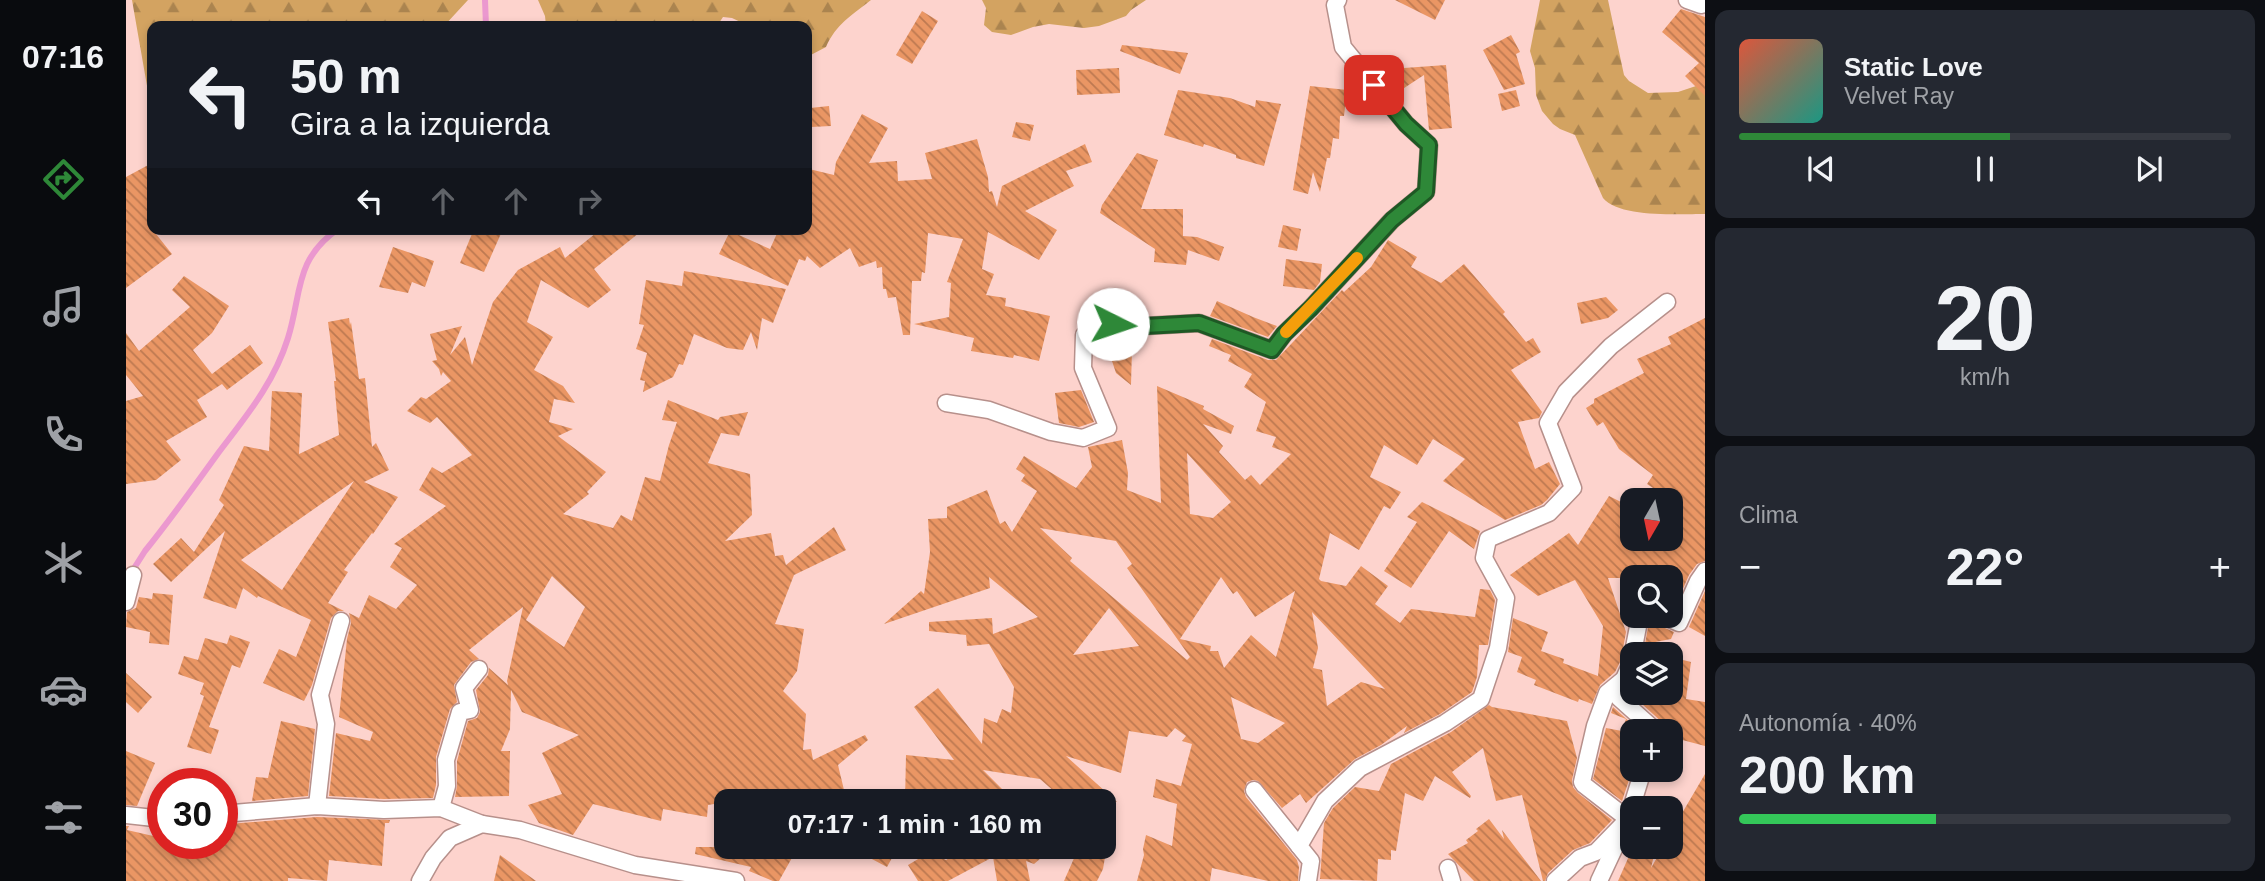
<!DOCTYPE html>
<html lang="es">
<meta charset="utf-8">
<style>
:root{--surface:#171b24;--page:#242831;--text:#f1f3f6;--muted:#9ea1a6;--line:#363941;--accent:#2e8838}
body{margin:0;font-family:Arial,sans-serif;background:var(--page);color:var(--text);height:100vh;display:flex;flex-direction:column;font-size:26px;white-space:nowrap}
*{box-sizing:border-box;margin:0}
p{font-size:23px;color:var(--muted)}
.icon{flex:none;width:38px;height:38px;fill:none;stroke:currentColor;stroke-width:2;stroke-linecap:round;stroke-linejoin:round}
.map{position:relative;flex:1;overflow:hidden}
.side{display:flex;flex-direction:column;gap:10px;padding:10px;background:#0d0f14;width:560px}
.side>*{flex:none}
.guide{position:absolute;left:21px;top:21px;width:665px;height:214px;border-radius:14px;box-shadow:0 4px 10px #0003;background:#171b24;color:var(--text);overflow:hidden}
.needle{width:46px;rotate:189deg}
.tools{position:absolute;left:1494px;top:488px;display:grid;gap:14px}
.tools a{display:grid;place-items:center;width:63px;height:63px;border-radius:14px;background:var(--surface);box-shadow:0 4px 10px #0003;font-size:35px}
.speed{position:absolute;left:21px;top:768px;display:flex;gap:14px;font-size:35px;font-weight:700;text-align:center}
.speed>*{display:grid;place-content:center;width:91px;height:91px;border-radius:50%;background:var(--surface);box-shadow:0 4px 10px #0003;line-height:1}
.speed .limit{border:10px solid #d22;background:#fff;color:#111}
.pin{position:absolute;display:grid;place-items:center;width:60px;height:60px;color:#fff;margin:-30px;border-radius:14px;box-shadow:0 4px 10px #0006}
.me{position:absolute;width:77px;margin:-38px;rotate:94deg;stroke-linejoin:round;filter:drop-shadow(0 0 5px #0008)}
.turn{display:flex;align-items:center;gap:24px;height:147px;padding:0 28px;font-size:32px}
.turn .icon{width:91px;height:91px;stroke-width:2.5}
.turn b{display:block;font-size:49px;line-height:60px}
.lanes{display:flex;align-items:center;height:66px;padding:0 28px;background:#0003;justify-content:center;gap:35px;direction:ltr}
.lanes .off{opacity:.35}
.big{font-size:52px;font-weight:600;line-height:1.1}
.side .tile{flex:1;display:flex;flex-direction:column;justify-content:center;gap:10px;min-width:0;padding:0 24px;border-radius:14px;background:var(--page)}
.side .dial{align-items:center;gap:0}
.dial b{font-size:91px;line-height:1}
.song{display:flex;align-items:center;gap:21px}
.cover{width:84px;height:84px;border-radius:10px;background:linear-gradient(135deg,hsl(10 70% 55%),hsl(170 70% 35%))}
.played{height:7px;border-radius:4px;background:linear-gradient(90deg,var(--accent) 55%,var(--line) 55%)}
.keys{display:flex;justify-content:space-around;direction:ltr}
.heat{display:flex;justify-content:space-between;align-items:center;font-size:38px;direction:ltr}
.charge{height:10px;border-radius:5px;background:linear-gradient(90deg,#34c759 40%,var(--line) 0)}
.trip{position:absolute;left:588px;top:789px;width:402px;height:70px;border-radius:14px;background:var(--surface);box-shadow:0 4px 10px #0003;font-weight:600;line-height:70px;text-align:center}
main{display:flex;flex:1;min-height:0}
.dock{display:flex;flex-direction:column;width:126px;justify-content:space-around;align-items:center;background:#090b0e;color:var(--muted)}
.dock .icon{width:49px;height:49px}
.dock .active{color:var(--accent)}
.dock b{font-size:32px;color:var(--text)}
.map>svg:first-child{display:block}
.forest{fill:url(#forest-firs)}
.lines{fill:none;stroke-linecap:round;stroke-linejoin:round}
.stream{stroke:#eb98cf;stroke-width:6}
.building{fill:url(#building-back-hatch);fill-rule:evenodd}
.minor-casing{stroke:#b7908b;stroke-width:19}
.minor{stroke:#fff;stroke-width:16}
.route-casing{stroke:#1e5824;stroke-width:18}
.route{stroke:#2e8838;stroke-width:12}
.slow{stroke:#f59e0b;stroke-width:12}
</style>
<main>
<nav class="dock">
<b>07:16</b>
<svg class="icon active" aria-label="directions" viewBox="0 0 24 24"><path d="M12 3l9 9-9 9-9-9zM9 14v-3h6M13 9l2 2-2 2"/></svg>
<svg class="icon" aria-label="music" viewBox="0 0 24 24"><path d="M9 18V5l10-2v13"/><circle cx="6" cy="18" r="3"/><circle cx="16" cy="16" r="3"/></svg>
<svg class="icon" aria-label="phone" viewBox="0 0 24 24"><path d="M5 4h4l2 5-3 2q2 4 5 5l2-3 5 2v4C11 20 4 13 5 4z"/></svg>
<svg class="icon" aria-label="climate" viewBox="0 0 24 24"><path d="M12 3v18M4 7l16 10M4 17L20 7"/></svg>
<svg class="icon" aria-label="car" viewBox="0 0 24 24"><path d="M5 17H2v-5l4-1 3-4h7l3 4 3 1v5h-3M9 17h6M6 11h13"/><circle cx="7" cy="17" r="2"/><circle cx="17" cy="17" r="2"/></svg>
<svg class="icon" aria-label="filters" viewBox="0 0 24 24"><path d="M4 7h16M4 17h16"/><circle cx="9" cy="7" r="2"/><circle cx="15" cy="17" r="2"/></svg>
</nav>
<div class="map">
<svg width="1579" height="881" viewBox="0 0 1579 881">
<defs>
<pattern id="forest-firs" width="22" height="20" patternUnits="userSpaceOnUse" patternTransform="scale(1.75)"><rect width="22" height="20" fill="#d3a361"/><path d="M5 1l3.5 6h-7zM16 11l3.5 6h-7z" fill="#ab844f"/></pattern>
<pattern id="building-back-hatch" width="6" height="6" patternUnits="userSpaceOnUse" patternTransform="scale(1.75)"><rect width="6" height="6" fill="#ea9664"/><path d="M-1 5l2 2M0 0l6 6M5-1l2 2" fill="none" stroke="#bd7951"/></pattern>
</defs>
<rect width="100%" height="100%" fill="#fdd3cd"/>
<g class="forest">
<path d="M6,0H342L318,26H26V105L24,103Z"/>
<path d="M412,0H745C726,15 710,24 700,47L681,57V26H623L606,18L597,17L591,26H420L419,16Z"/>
<path d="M856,0H1020L1005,10L1000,16L973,26L958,28L923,24L907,27L885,35L866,32L858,25L860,8Z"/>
<path d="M1414,0H1482L1498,75L1503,81L1522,93L1552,92L1579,83V214C1554,214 1493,218 1477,198L1449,135L1434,129L1427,124L1416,111L1410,95L1409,68L1404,51Z"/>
</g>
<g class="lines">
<g class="stream">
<path d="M359,0L360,26"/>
<path d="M5,573L19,551C45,519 69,485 93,452C121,415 148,383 162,338C176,293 168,260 212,229"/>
</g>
</g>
<g class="building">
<path d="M1269,0H1319L1309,20Z"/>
<path d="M1555,9L1579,17V96L1559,76L1573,63L1536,32Z"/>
<path d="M796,11L812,21L786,64L770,55Z"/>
<path d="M1385,35L1394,52L1390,54L1399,84L1378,90L1357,50Z"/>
<path d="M996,45L1062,53L1054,74L994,51Z"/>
<path d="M1271,58L1278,68L1320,65L1326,128L1303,130L1298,75L1269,94L1260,83L1255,75V69Z"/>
<path d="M993,68L994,93L951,95L950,70Z"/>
<path d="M1184,86L1221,90L1218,116H1214L1213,139L1207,138L1204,158H1201L1194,192L1187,172L1182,194L1167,190Z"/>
<path d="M1052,90L1104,98L1129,107L1130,100L1155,104L1138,166L1110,158V155L1078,144L1077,147L1038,135Z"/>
<path d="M1390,90L1394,106L1376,111L1372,94Z"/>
<path d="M703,106L705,126L685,127L684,108Z"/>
<path d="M736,114L762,128L743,163L771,161L772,181L806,179L799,153L851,139L862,177L863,192L866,191L871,207L876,186L959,144L966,162L940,171L948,186L899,211L931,230L913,260L862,232L856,269L868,274L860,295L880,298L879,306L924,316L913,361L888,355L887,358L845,351L848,338L788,324L823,317L825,283L821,282L837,239L802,233L799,273L796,272L795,281H786L784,335H777L770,297L762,298L760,289H757L756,267L751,268L750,261L733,267L724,248L694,268L681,256L679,261L673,259L662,286L593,254L604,231L644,249L653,229H681L683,169L708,175L710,162Z"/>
<path d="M890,122L908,125L904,141L886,137Z"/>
<path d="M1011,153L1032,160L1015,209H1057V236L1071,237L1098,247L1093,261L1062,250L1060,265L1028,262L1029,249L974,213L976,205Z"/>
<path d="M26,163V229L46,254L0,288V177Z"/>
<path d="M1157,225L1175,229L1171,251L1152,247Z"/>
<path d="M348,229H377L358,272L334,263Z"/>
<path d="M475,229H518L468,269L485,290L462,308L415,280L401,322L427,337L408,370L437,386L449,403L428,399L423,422L447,429L432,436L480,472L461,492L463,494L437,514L487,528L495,515L506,521L519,477L534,481L543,445L551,422L536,420L542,400L592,420L594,417L622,412L613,436L595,433L582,463L624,474L626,515L599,541L645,533L649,556L657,555L660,565L708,527L720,550L668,575L649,624L678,629L671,671L657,691L680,714L677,750L685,749L687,760L739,735L742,740L712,765L718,790L705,793V802H648V798L600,802L582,805L581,817L537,809L535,821L467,804L447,835L413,823L402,805L436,794L416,753L453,735L396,712L385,690L384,729L375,751H384L383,796L329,797L331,786V761L342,721L351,718L354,712L350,690L362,675L363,668L382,685L381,681L397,607L343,650L353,659L345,662L328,685L331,702L324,709L310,757V785L307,798L258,799L203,796L210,733L244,741L247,732L213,717L221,639L225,623L223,613L233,618L243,595L270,609L291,585L264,567L276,548L268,544L320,506L293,490L306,467L316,473L346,455L311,417L304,423L281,411L295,397L300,399L325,381L317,372L315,376L313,369L306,361L311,360L304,334L336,326L324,355L339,337L346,365L367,302L392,270L434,247L439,258ZM426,576L459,607L438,647L400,620Z"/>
<path d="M1262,240L1291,257L1285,267L1315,283L1338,264L1379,312L1377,314L1400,342L1407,338L1415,352L1385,370L1416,412L1413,418L1392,422L1409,469L1423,462L1434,484L1421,500L1415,505L1379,520L1317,481L1339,459L1307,439L1291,465L1258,445L1244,477L1275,492L1264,509L1258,506L1233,550L1204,533L1193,579L1195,581L1220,586L1235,566L1262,586L1249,604L1274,623L1285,609L1349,617L1354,589L1364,590L1369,600L1362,645H1353L1351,677L1346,692L1314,714L1278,733L1281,726L1255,745L1229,759L1180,803L1174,794L1156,808L1132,781L1127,780L1121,782L1118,791L1120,797L1171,860L1173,867L1172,881H1142L1086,868L1084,881H1011L1018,855L1017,849L1020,835L1046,846L1051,804L1027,797L1030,779L1055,786L1066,744L1056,741L1060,736L1049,728L1041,737L1003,731L995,773L940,756L991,802H923L930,793L914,779L857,770L889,802H779L780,755L828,760L788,707L812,688L856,744L858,718L871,723L876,709L885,713L888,687L863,644L841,646L840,635L803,631V622L866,618L867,634L912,617L863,577L864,588L758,624L795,591L798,594L804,552L802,519L821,518V507L861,490L874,524L879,521L886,532L911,491L895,481L899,475L890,469L898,456L950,488L966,467L962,447L996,440L1002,473L1001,490L1035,503L1031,386L1078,406L1077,409L1108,426L1105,434L1077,424L1097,446L1093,452L1119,480L1125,475L1134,485L1165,454L1146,447L1150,437L1130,431L1140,402L1118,387L1126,374L1102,361L1105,355L1083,346L1086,339L1142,360H1150L1216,290L1218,292L1245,267ZM1061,453L1105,502L1087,518L1064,514ZM914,528L990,541L1006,564L1001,568L1064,657L1061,660L944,561L946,558ZM1095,577L1107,594L1111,591L1129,617L1169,591L1150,657L1125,635L1098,668L1092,651H1084L1085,646L1054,639ZM983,608L1013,646L947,655ZM1186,612L1251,681L1259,689L1235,682L1201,706L1196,670L1187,668L1192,648ZM1105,697L1159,723L1132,743L1115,739Z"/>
<path d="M267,247L308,261L299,287L286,282L282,293L253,287Z"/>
<path d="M1160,259L1196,264L1194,282L1188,290L1157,286Z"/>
<path d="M558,271L660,289L647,323L636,318L631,350L625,332L617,350L601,348L568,334L557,365L553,364L547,377L517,392L519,381L514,380L521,353L510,349L518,325L513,324L520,280L556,286Z"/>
<path d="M58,276L103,306L86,333L67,350L86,374L124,345L137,363L101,390L96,384L71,400L81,417L40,441L55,460L30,480L0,484V401L17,396L0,375V333L13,351L64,307L46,290Z"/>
<path d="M1480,297L1492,310L1482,318L1455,324L1451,303Z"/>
<path d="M1091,301L1127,317L1151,326L1142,337L1084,316Z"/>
<path d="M223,318L224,325L225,322L233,379L239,378L246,447L250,443L263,470L238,482L272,497L247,534L246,533L218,570L222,572L202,603L218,611H212L205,618L186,685L178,701L137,683L153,649L170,657L185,620L132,596L131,598L117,588L110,609L77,598L99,531L45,582L27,564L55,538L68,552L98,505L93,500L118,446L143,451L146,391L176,393L173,454L213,435L208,381H210L202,322ZM228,481L156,590L115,560Z"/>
<path d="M1579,318V561L1571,564L1563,575L1548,609L1545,608V578H1482L1500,632L1495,660L1489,672L1474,685L1466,704L1453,699L1452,702L1408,685L1410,680L1391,672L1396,657L1382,652L1387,618L1422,632L1415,651L1438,659L1437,663L1472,676L1477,626L1449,580L1412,596L1384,575L1443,533L1452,545L1483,496L1505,507L1500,516L1507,520V539H1545V500L1521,484L1527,475L1493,449L1477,422L1471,426L1460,408L1468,403V399L1518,373L1511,359L1545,344L1542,337Z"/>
<path d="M987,334L1006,349L1005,385L990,373L980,343Z"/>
<path d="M955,390L968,422L953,427L933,423L929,393Z"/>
<path d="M1296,502L1354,531L1348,549L1323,531L1285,588L1258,571L1291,522L1281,517Z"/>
<path d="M1579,591V636L1563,627Z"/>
<path d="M27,593L47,595L43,645L23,643L24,632L0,627L1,612L10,608L13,597L26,599Z"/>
<path d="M1524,616H1527L1532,625L1548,632L1545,639L1519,644Z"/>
<path d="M104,635L124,642L114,668L106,665L83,727L93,730L85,754L61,747L78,696L74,694L78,683L52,674L58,656L72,660L79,638L101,644Z"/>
<path d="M1545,657L1565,662L1560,699L1579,702V746L1545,737V732H1541L1538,724L1505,694L1507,687V693H1545Z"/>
<path d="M0,673L26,697L12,713L0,702Z"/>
<path d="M1363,705L1366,707L1441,721L1451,758L1446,780L1447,787L1452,793L1486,820L1464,843L1447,850L1422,873L1419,881H1417L1396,795L1370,801L1357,748L1326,772L1345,796L1344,798L1309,776L1297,801L1279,793L1270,851L1265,850V860L1252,859L1251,881L1194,879L1198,823L1207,808L1229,787L1253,791L1265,764L1325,732Z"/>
<path d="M1487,707L1515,732H1497L1507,733V768L1496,801L1467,779L1480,728L1496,731L1500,719L1485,713Z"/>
<path d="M155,721L189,729L182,796L126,801L130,777L142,778Z"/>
<path d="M0,751L29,763L11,806L0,805Z"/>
<path d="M1579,774V881H1492L1507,847H1530L1525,868L1537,847H1545V832Z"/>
<path d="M191,817L264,820L263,823H259L256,866L203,860L201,881L162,878V881H0V826H3L1,830L36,838L35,844H99L103,824Z"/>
<path d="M1363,819L1378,839L1376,830L1415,881H1348L1322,854L1342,843L1340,840L1352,831L1350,829Z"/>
<path d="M570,847H672L653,881H647L623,871L625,867L569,854Z"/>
<path d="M750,847H772L761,867L744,858Z"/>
<path d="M841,847H928L908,864L900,861L904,881H871L867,857L822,881H792L782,865L804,852L820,860Z"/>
<path d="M953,847H972L980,851L977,869L971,881H938Z"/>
<path d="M374,855L410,881H368Z"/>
</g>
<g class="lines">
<defs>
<g id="minor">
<path d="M1561,0L1575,5L1579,4"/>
<path d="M820,403L863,410L925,432L957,438L982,428L957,368L958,335L973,320L1001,327L1073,323L1146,350L1158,334L1185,308L1266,220L1300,192L1303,145L1280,124L1217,47L1209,5L1212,0"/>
<path d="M0,602L7,575"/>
<path d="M1537,616L1553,623L1572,581L1579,571"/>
<path d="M1498,679L1493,698L1531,732"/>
<path d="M1128,790L1173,846"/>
<path d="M191,806L200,724L194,695L215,621"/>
<path d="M315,808L321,786L320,760L334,712L344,710L338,688L353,669"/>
<path d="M96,814L191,806L258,810L315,808L356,824"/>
<path d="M0,815L37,819"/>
<path d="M1322,868L1326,881"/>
<path d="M294,881L307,858L324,838L356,824L394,830L509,865L610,881"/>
<path d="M1182,881L1185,861L1173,846L1199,801L1234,768L1319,723L1355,699L1372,648L1380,598L1358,558L1362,539L1423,513L1447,488L1422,423L1440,392L1485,346L1541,302"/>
<path d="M1429,881L1454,858L1470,852L1502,819L1458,785L1456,782L1469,726L1481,693L1498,679L1505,663L1514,616"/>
<path d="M1473,881L1502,819L1517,770"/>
</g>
</defs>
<use href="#minor" class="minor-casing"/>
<use href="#minor" class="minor"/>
</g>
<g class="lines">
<defs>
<path id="route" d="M987,324L1001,327L1073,323L1146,350L1158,334L1185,308L1266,220L1300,192L1303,145L1280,124L1248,85"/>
</defs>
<use href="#route" class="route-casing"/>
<use href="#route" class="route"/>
<path class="slow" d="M1160,332L1231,258"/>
</g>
</svg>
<div class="tools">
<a><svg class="needle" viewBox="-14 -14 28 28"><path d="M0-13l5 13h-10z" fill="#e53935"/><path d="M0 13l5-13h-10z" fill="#9ea1a6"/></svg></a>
<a><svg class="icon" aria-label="search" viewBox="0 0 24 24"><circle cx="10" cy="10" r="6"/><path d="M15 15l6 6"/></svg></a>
<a><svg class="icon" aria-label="layers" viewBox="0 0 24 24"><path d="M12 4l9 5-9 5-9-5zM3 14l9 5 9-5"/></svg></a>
<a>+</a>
<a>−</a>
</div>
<div class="speed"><div class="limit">30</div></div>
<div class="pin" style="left:1248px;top:85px;background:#d93025"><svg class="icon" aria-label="arrive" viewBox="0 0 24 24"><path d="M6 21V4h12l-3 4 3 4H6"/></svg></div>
<svg class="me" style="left:987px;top:324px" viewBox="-20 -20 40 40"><circle r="19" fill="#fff"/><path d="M0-13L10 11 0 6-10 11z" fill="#2e8838"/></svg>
<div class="trip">07:17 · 1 min · 160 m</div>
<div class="guide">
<div class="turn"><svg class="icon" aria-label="left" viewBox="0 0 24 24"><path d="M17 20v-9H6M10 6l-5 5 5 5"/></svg><div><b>50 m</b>Gira a la izquierda</div></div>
<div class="lanes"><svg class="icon" aria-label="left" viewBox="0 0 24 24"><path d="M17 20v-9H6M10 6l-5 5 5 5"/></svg><svg class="icon off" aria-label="ahead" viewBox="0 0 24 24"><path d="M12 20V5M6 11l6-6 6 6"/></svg><svg class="icon off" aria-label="ahead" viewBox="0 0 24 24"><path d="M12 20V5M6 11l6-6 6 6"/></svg><svg class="icon off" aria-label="right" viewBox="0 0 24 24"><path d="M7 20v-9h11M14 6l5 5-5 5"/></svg></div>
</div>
</div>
<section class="side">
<div class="tile">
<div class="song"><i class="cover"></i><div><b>Static Love</b><p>Velvet Ray</p></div></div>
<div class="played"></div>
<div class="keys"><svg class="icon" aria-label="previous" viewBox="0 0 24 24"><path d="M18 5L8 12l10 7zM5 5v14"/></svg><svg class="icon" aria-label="pause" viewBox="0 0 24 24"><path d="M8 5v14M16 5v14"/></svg><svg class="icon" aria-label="next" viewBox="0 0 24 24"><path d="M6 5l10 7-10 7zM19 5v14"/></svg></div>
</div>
<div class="tile dial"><b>20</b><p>km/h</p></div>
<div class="tile"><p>Clima</p>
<div class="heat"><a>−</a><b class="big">22°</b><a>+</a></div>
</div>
<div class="tile"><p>Autonomía · 40%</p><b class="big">200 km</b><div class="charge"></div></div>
</section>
</main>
